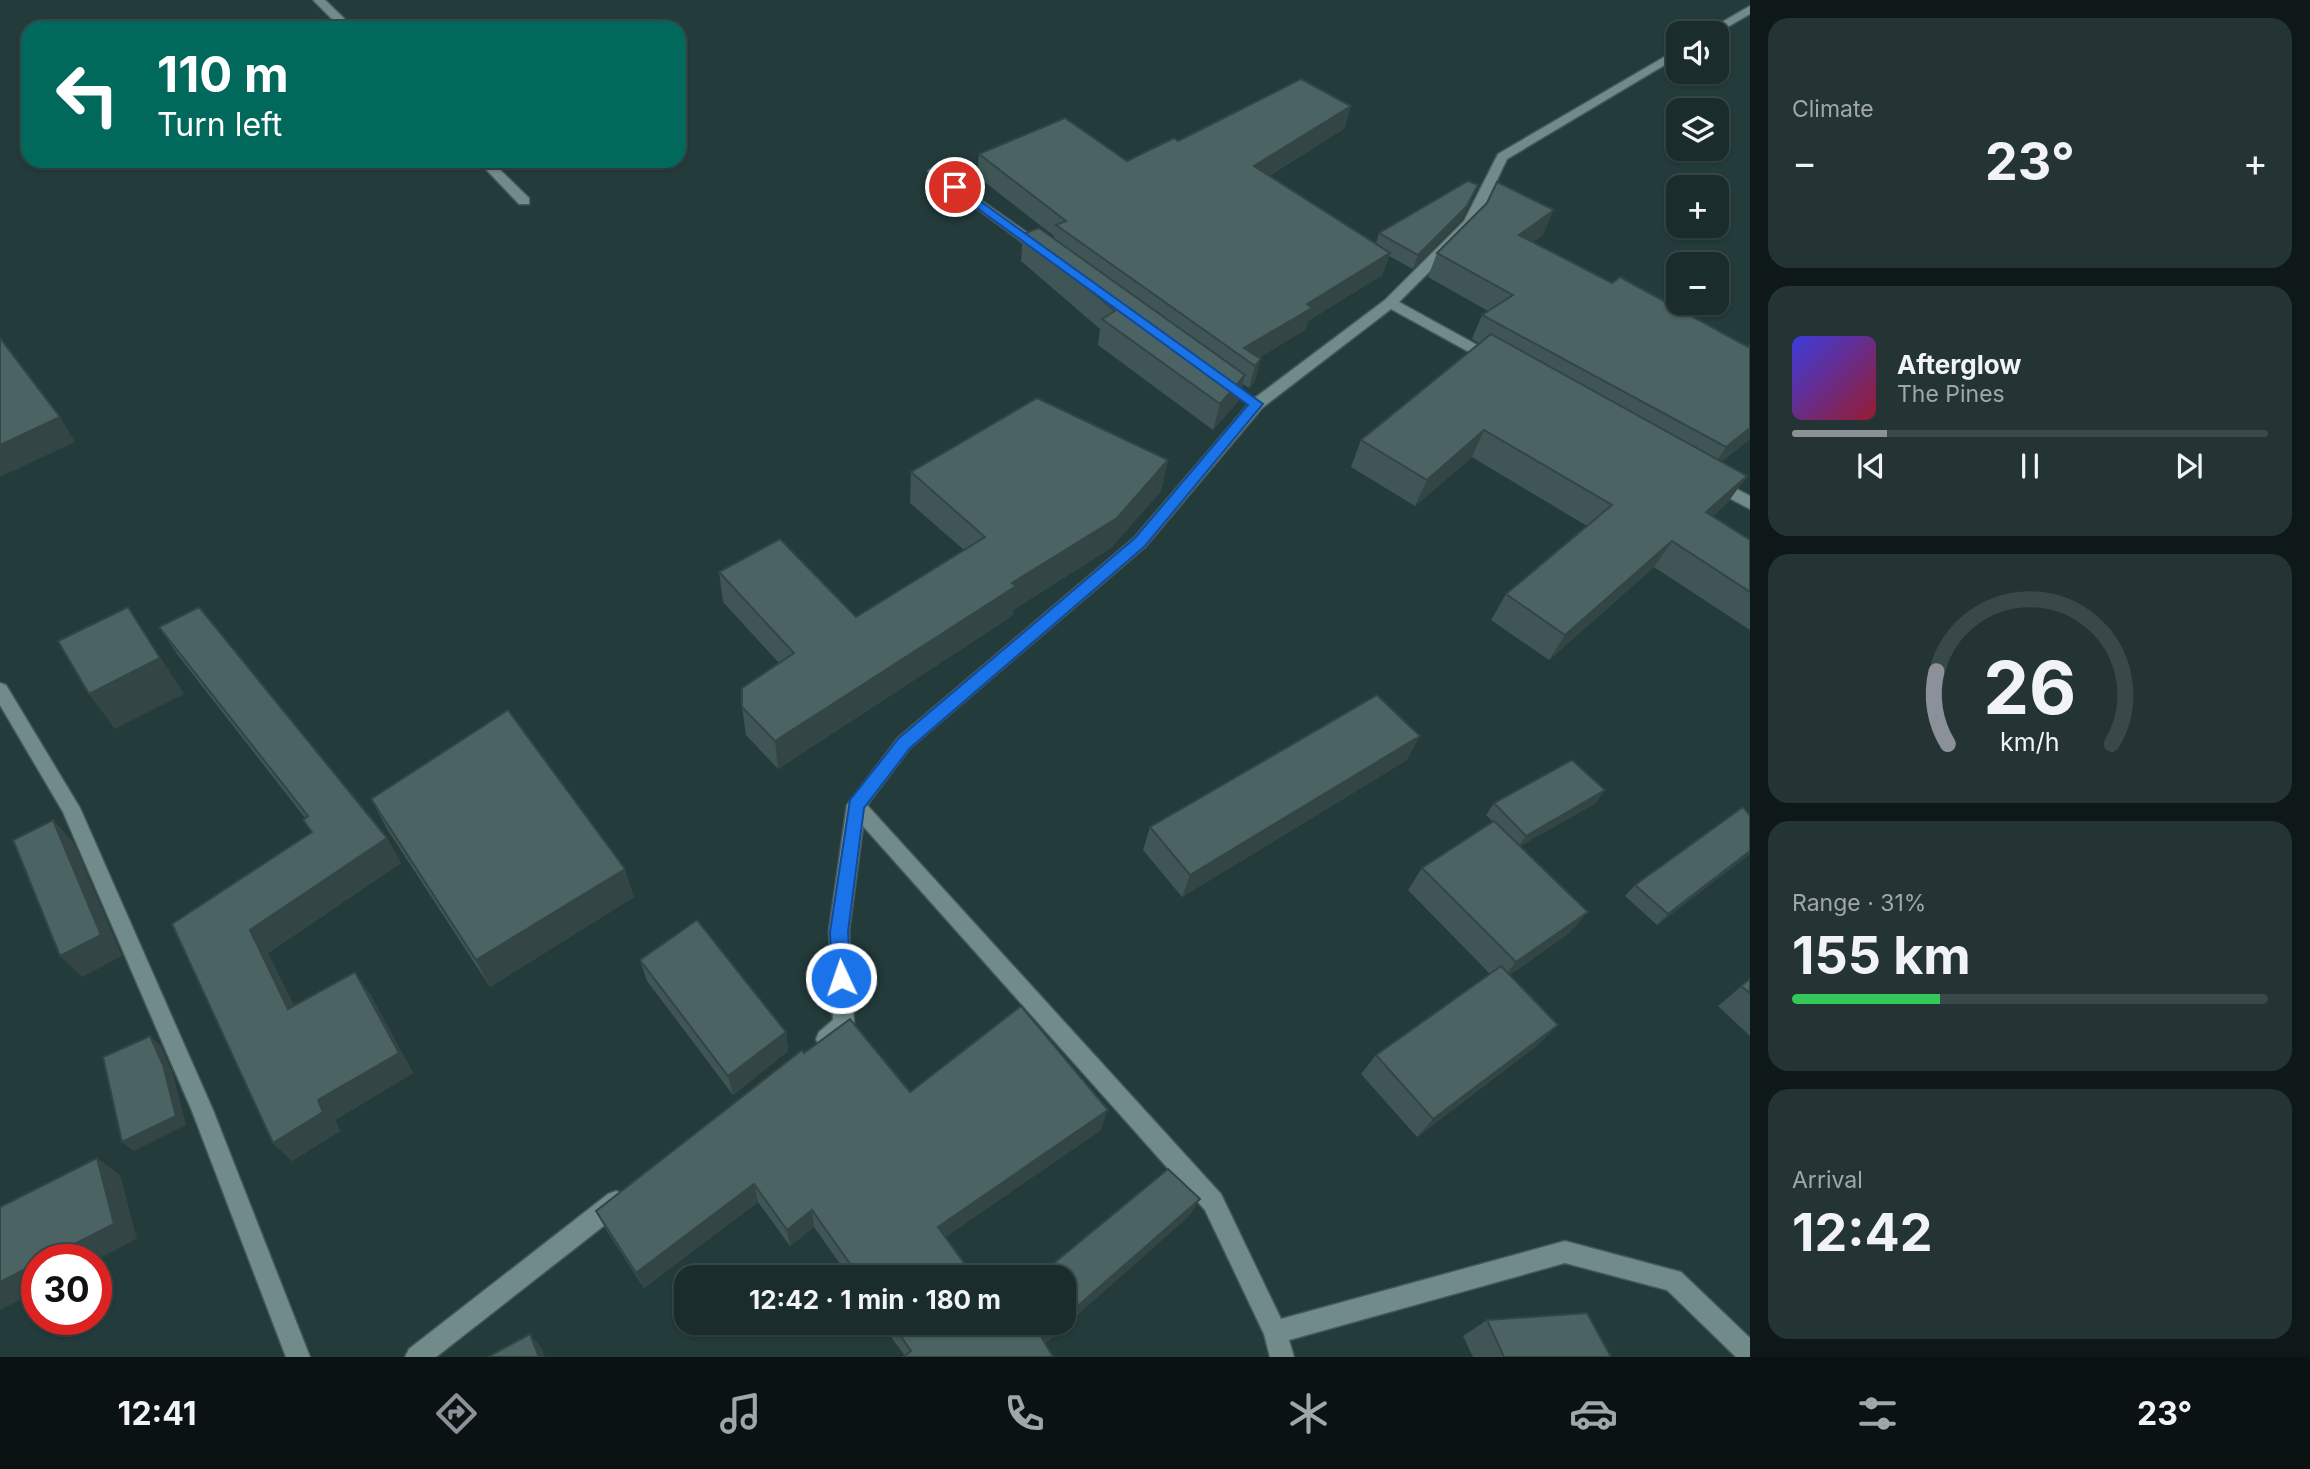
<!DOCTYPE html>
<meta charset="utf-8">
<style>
:root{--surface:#1b2c2c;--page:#243434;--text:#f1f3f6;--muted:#a0a7a9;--line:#394848;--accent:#8c9099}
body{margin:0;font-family:Inter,sans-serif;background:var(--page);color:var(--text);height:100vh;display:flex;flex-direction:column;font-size:26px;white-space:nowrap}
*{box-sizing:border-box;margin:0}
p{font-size:23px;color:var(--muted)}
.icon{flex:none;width:38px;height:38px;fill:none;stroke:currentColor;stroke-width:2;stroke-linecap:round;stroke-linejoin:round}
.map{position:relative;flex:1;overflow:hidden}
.details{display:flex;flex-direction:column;gap:18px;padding:18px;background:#0f1818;width:560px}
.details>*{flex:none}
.top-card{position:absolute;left:21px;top:21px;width:665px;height:147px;border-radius:21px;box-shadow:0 2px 5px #0004,0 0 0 2px var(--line);background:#00695c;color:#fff;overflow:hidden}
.tools{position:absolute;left:1666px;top:21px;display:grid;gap:14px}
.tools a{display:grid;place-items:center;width:63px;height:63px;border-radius:14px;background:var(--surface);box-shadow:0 2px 5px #0004,0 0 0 2px var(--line);font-size:35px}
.speed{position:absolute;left:21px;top:1244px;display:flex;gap:14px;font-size:35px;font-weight:700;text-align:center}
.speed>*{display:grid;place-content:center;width:91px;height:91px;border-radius:50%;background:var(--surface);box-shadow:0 2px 5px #0004,0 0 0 2px var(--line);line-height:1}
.speed .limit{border:10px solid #d22;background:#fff;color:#111}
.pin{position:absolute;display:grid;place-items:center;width:60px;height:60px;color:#fff;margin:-30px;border:4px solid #fff;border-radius:50%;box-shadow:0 2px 7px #0007}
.me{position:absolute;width:77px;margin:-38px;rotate:357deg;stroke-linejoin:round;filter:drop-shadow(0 0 5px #0008)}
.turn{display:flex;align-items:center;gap:24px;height:147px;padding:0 21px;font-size:32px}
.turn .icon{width:91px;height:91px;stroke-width:2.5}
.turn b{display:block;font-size:49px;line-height:60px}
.big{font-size:52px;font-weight:700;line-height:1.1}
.details .widget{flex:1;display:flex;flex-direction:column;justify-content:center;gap:10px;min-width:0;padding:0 24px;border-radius:21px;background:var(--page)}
.details .dial{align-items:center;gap:0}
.dial svg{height:182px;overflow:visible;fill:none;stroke:var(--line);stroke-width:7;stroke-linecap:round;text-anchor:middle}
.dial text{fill:var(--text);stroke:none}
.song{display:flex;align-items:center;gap:21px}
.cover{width:84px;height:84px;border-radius:10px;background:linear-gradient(135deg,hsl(240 70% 55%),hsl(350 70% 35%))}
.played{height:7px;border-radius:4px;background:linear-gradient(90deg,var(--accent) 20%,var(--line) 20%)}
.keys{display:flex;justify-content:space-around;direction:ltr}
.heat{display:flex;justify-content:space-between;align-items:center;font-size:38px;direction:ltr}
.charge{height:10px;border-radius:5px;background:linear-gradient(90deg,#34c759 31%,var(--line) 0)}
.trip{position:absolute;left:674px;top:1265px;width:402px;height:70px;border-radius:21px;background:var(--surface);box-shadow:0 2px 5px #0004,0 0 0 2px var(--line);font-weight:700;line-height:70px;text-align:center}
.tab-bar{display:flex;height:112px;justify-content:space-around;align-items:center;background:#0b1212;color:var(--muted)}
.tab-bar .icon{width:49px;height:49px}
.tab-bar .selected{color:var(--accent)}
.tab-bar b{font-size:32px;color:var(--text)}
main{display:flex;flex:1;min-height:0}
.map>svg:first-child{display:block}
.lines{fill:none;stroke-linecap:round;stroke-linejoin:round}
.minor-casing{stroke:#445959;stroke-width:3}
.minor{fill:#718b8b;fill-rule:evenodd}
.wall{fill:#405555}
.shaded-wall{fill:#344545}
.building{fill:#4b6363;stroke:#344545;stroke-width:2}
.route{fill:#1a73e8;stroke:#114b97;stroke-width:2}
</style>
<main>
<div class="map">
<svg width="1750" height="1357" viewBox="0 0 1750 1357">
<rect width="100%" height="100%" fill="#243b3b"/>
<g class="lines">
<defs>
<g id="minor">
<path d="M313,0H325L354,28H341Z"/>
<path d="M1750,6V14L1717,33H1703Z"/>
<path d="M1678,49V57L1507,159L1475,226L1399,302L1499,357L1501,360L1499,363H1489L1391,309L1262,408L1146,546L910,748L867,805L1221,1194L1281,1319L1565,1241L1681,1272L1750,1338V1357H1736L1667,1290L1565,1263L1289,1340L1294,1357H1270L1264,1334L1205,1210L863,826L849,931L854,1024C849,1035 837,1044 826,1049L819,1046L816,1039L819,1032L833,1020L829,931L847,805L898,738L1134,538L1252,400L1385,300L1464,221L1498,154Z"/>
<path d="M478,161H491L529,198V204H519Z"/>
<path d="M934,167L1046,246V252H1036L930,174L928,171Z"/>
<path d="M1714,477L1750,496V509L1708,487L1706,483L1708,479Z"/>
<path d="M0,683L6,685L80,808L213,1110L310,1357H286L192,1111L63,812L0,705Z"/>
<path d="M616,1191L624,1194L627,1202L624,1210L436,1357H405L409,1349L608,1194Z"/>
</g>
</defs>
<use href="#minor" class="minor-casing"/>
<use href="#minor" class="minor"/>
</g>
<g class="wall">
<path d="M1345,128L1269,176L1376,243L1379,233L1472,199L1462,219L1413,269L1389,256L1382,275L1308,321L1305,330L1259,357L1255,381L1249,388L1243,384L1238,401L1213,430L1098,345L1100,329L1021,261L1023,234L1054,239V236L977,176L979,154L1127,161L1178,141Z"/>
<path d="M1543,235L1533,242L1612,283L1748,347L1750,345V439L1721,462L1747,476L1728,502L1713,516L1750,540V630L1654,567L1549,660L1491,620L1506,594L1587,526L1472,457L1415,506L1351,467L1361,440L1480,344L1472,339L1482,315L1488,311L1428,277L1437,253Z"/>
<path d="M1168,460L1161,491L1111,548L1013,610L1012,616L778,769L746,735L742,707L779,663L723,602L719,572L856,617L964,550L910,503L911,472Z"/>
<path d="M159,627L387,838L401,863L268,953L294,1006L370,994L413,1073L335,1120L340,1131L292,1161L273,1143L172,924L311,832L303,820L305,818L177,654Z"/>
<path d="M1407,760L1182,897L1143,850L1150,827Z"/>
<path d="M371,799L634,897L490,987L387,829Z"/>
<path d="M1494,803H1596L1520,846L1588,912L1569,933L1510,975L1539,1044L1417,1137L1361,1074L1376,1055L1490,974L1408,890L1422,868L1493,822L1486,815Z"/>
<path d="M1750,816V854L1657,925L1625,896L1635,885Z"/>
<path d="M640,960L786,1032L788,1051L733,1095L647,981Z"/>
<path d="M1750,979V1036L1718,1006Z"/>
<path d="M804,1053L910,1092L1101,1130L945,1237L975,1278H850L814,1227L790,1246L758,1202L644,1288L605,1228L596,1211Z"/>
<path d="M1168,1169L1200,1199L1189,1216L1045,1343L1053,1357H903L905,1356L881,1323H1064V1278H1036Z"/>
<path d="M1487,1320L1611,1357H1473L1463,1336Z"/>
</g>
<g class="shaded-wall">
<path d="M1351,106L1345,128L1248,188L1254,166Z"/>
<path d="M1478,185L1472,199L1462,219L1413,269L1418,255Z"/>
<path d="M1554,210L1543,235L1509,259L1519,235Z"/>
<path d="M1390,253L1382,275L1308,321L1305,330L1251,363L1244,348L1307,304Z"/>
<path d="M1261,359L1255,381L1249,388L1255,366Z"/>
<path d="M1245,375L1238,401L1213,430L1220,404Z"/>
<path d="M60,417L75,442L0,477V445Z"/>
<path d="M1750,428V439L1710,471L1726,447Z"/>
<path d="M1484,430L1472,457L1415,506L1427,480Z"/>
<path d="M1168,460L1161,491L1111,548L1013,610L1012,616L778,769L775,741Z"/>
<path d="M1747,476L1728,502L1688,539L1706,512Z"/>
<path d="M1672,541L1654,567L1549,660L1565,635Z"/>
<path d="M128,607L184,694L115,729L89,694Z"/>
<path d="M1420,736L1407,760L1182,897L1190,875Z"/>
<path d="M1605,790L1596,803L1517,848L1526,836Z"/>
<path d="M53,820L74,843L122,956L82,977L60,956Z"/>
<path d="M387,838L401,863L268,953L306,1031L288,1009L250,930Z"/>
<path d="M1750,851V854L1657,925L1668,914Z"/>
<path d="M625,869L634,897L490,987L476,960Z"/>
<path d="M1588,912L1569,933L1499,983L1516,962Z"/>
<path d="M355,972L370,994L413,1073L335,1120L340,1131L292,1161L273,1143L318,1100Z"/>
<path d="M1558,1025L1539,1044L1417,1137L1433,1119Z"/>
<path d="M786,1032L788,1051L733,1095L728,1076Z"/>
<path d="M150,1036L161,1046L173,1074L186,1125L134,1151L122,1142Z"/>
<path d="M1108,1110L1101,1130L936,1244L938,1227Z"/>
<path d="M97,1158L120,1175L137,1239L96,1260H43Z"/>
<path d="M754,1184L758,1202L644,1288L636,1273Z"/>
<path d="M1200,1199L1189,1216L1037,1351L1042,1338L1059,1323H1064V1318Z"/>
<path d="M812,1210L814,1227L790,1246L787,1230Z"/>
<path d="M37,1263V1291L0,1310V1282Z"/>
<path d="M530,1334L541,1347L545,1357H539Z"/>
</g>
<g class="building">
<path d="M1301,79L1351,106L1254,166L1390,253L1307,304L1312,308L1244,348L1261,359L1255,366L1056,225L1066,221L979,154L1065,118L1127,161L1174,138L1178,141Z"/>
<path d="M1468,181L1478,185L1467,206L1418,255L1379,233Z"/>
<path d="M1497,182L1554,210L1519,235L1612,283L1620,277L1748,347L1750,345V428L1726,447L1482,315L1513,295L1437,253L1487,203Z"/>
<path d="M1039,228L1245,375L1220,404L1102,319L1115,311L1023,234Z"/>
<path d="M1491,334L1747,476L1706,512L1750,540V592L1672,541L1565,635L1506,594L1612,505L1484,430L1427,480L1361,440Z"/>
<path d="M0,338L60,417L0,445Z"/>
<path d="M1037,398L1168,460L1117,518L1012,583L1016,586L775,741L742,707V688L794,653L719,572L780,539L856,617L985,537L911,472Z"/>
<path d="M128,607L160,658L89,694L58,641Z"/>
<path d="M199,607L387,838L250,930L288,1009L355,972L399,1053L318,1100L323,1112L273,1143L172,924L312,832L303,820L308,816L159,627Z"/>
<path d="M1377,695L1420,736L1190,875L1150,827Z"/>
<path d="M508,710L625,869L476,960L371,799Z"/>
<path d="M1572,760L1605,790L1526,836L1494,803Z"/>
<path d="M1743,807L1750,816V851L1668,914L1635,885Z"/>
<path d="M53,820L101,935L60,956L13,840Z"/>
<path d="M1494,821L1588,912L1516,962L1422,868Z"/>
<path d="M697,920L786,1032L728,1076L640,960Z"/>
<path d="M1501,966L1558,1025L1433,1119L1376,1055Z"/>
<path d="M1750,979V993L1741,986Z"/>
<path d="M1021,1006L1108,1110L938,1227L975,1278H860L812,1210L787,1230L754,1184L636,1273L596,1211L802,1050L804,1053L850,1019L910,1092Z"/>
<path d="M150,1036L163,1065L176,1116L122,1142L103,1057Z"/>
<path d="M97,1158L114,1224L43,1260H37V1263L0,1282V1207Z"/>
<path d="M1168,1169L1200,1199L1064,1318V1278H1036Z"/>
<path d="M1587,1313L1611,1357H1504L1487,1320Z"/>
<path d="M892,1323H1059L1042,1338L1053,1357H903L911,1351Z"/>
<path d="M530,1334L539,1357H488Z"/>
</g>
<path class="route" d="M955,183L1263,404L1145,546L910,748L864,808L848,932L851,978L848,984L841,986L835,984L832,978L830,932L850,800L899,738L1135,538L1248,405L951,189L949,187Z"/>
</svg>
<div class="tools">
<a><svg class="icon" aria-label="sound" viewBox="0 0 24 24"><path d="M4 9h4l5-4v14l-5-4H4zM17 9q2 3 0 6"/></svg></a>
<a><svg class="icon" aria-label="layers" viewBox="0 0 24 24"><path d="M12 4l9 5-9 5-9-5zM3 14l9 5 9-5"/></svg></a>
<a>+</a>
<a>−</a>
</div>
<div class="speed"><div class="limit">30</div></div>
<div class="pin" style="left:955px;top:187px;background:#d93025"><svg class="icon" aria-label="arrive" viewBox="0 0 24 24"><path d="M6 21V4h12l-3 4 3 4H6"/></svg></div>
<svg class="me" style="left:841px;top:978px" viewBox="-20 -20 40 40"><circle r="17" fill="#1a73e8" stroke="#fff" stroke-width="3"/><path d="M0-11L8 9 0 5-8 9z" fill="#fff"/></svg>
<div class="trip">12:42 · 1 min · 180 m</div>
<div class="top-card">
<div class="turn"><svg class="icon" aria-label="left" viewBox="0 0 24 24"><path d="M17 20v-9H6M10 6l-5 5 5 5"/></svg><div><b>110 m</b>Turn left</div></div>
</div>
</div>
<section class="details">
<div class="widget"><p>Climate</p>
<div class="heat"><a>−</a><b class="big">23°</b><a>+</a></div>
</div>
<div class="widget">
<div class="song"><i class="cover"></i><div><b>Afterglow</b><p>The Pines</p></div></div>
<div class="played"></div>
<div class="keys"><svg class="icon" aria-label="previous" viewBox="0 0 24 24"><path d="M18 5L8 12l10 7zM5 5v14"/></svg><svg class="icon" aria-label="pause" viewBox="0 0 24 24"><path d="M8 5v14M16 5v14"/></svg><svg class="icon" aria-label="next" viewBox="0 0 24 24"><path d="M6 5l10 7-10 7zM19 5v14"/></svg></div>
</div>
<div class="widget dial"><svg viewBox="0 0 100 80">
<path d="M14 69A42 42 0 1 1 86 69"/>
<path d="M14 69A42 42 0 0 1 9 37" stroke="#8c9099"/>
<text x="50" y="56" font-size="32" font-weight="700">26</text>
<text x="50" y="72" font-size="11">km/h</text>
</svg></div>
<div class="widget"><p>Range · 31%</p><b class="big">155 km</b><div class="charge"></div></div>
<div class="widget"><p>Arrival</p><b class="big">12:42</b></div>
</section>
</main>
<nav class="tab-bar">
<b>12:41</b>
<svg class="icon selected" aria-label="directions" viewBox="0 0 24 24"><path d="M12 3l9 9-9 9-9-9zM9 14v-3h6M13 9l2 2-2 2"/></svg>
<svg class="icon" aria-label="music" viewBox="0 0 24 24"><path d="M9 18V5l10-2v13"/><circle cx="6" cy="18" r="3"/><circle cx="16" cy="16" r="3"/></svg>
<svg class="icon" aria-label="phone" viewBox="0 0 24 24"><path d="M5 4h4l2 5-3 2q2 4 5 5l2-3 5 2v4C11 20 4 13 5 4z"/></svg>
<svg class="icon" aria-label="climate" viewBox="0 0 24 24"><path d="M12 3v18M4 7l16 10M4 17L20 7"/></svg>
<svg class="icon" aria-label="car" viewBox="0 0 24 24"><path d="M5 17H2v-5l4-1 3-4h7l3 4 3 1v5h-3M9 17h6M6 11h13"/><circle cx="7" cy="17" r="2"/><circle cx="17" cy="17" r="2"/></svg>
<svg class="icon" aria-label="filters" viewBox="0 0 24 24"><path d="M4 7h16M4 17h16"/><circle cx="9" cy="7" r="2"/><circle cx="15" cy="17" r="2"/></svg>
<b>23°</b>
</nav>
